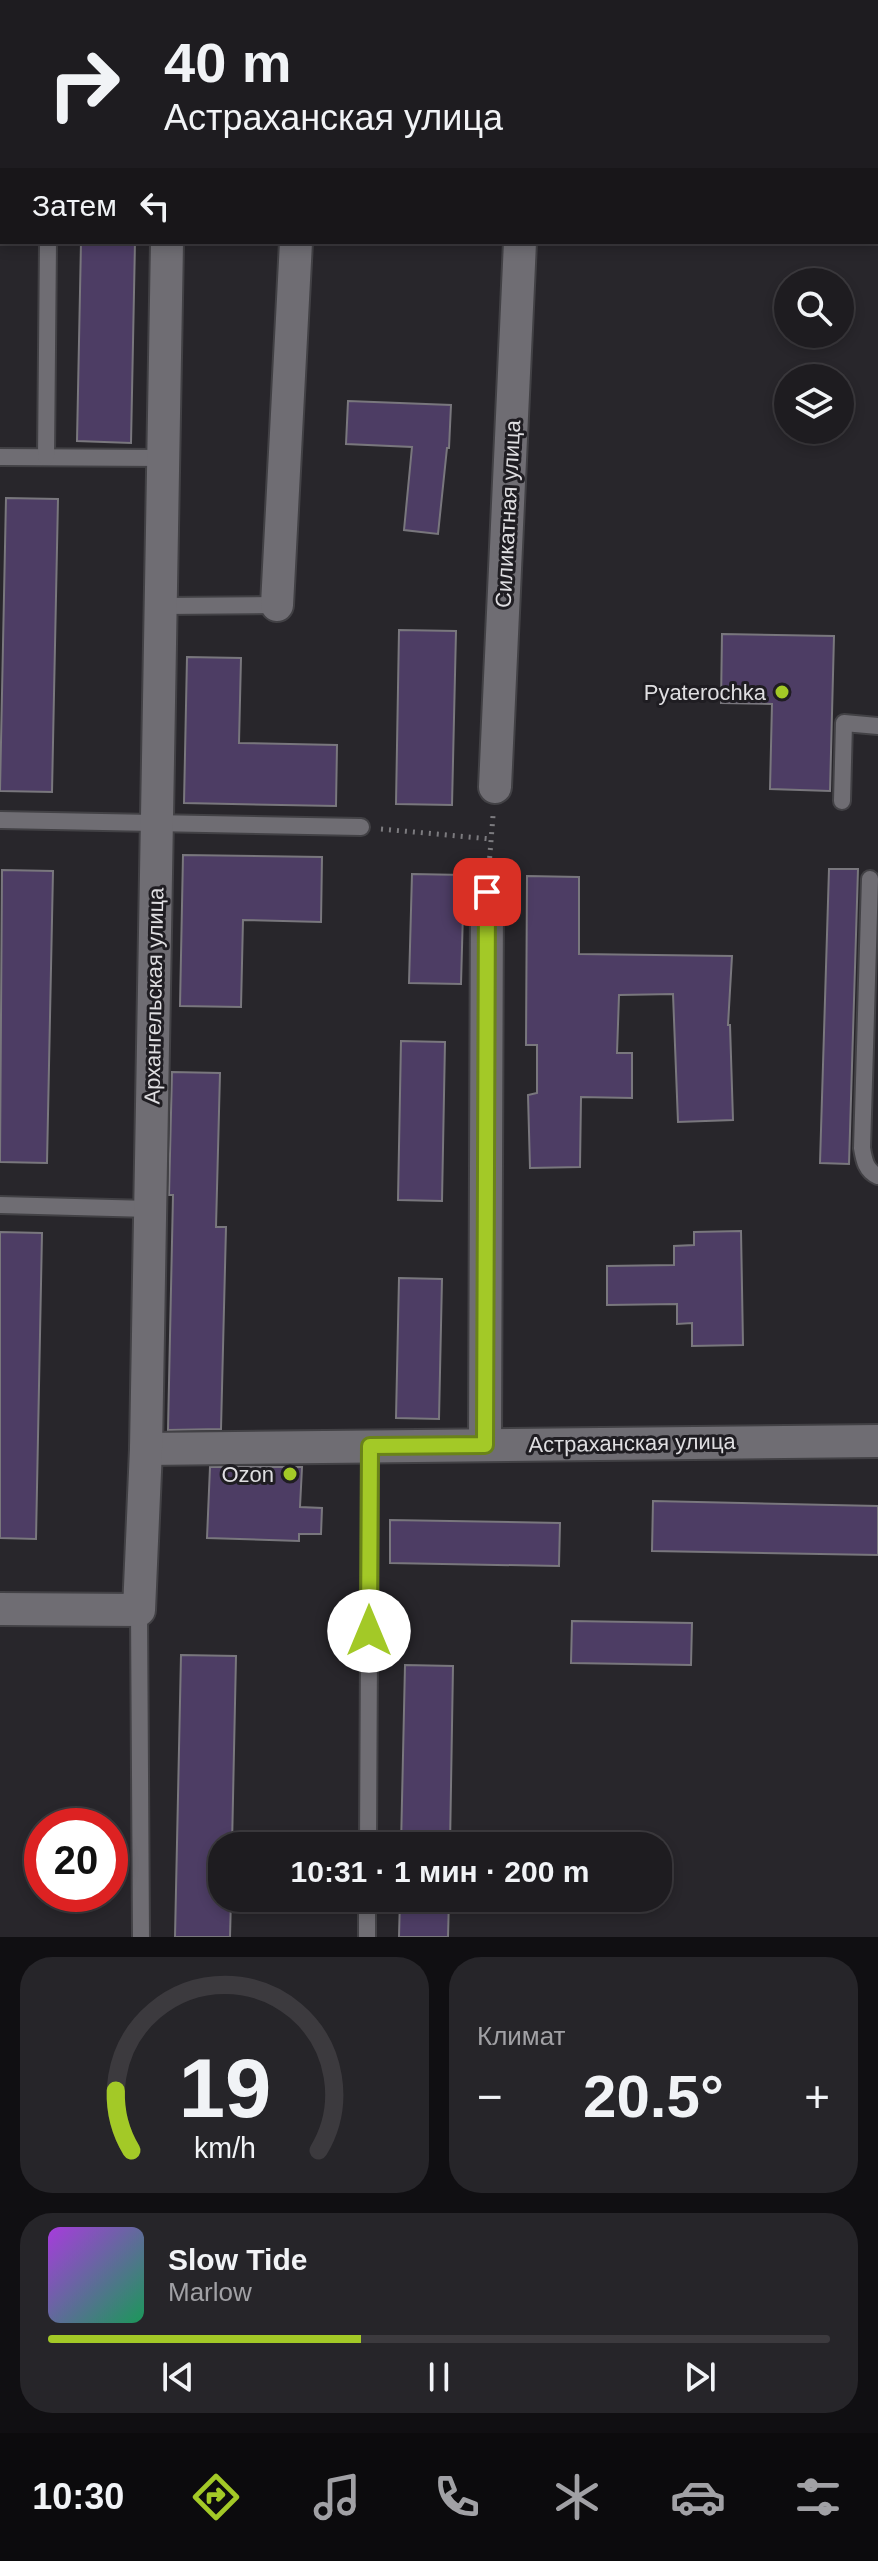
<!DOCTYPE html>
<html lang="ru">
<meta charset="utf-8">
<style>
:root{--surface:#1e1c20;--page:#262529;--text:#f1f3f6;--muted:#a1a1a5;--line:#3c3a3e;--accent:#a3c927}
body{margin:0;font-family:Helvetica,sans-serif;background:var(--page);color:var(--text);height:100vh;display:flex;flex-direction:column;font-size:30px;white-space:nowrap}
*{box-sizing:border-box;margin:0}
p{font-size:26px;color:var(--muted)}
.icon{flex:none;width:44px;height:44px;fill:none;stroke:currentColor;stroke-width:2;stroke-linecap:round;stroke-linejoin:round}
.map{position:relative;height:1937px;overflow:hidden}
.sheet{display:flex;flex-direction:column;gap:20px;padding:20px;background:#100f12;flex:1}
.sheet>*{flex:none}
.guide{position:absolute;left:0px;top:0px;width:878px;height:244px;box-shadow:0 4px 12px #0003,0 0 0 2px var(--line);background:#1e1c20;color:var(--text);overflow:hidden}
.controls{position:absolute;left:774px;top:268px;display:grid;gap:16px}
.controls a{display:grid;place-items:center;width:80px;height:80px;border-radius:50%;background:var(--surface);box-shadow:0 4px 12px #0003,0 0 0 2px var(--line);font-size:40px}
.speed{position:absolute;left:24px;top:1808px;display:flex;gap:16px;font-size:40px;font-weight:700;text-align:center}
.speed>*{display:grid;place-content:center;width:104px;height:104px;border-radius:50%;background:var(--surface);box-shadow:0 4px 12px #0003,0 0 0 2px var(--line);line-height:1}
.speed .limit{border:12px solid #d22;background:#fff;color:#111}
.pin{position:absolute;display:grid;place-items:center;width:68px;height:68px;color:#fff;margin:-34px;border-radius:16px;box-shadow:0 4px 12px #0006}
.me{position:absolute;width:88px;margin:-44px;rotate:0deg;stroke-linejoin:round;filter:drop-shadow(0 0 6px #0008)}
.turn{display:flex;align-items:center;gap:28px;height:168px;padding:0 32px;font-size:36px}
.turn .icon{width:104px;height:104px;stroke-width:2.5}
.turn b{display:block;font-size:56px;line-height:68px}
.then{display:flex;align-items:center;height:76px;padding:0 32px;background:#0003;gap:16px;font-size:30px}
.big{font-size:60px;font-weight:700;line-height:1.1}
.sheet .card{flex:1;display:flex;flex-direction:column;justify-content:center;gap:12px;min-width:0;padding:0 28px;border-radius:32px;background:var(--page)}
.sheet .dial{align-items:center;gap:0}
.dial svg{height:208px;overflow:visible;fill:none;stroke:var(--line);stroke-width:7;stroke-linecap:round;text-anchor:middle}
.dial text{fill:var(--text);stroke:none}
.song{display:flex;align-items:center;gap:24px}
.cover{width:96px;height:96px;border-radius:12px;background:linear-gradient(135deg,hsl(280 70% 55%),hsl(150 70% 35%))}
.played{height:8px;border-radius:4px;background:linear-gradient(90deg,var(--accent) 40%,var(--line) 40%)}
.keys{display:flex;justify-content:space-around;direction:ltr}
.heat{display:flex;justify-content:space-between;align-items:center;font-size:44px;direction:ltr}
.sheet .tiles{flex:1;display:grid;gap:20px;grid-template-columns:1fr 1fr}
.card:last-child{grid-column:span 2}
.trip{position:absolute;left:208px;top:1832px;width:464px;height:80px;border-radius:32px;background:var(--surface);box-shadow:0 4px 12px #0003,0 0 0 2px var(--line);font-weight:700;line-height:80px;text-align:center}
.menu{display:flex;height:128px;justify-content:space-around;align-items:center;background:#0c0b0d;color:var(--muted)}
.menu .icon{width:56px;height:56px}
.menu .current{color:var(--accent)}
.menu b{font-size:36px;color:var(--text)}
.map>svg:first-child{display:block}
.building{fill:#4d3d64;stroke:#79777d;stroke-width:2}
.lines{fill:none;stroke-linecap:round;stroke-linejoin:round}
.lane-casing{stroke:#424145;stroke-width:20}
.street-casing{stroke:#424145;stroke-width:36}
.path{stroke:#7c7b7f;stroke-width:5;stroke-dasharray:2 6;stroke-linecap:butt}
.lane{stroke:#6f6d73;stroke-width:16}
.street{stroke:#6f6d73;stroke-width:32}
.route-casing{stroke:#6a8319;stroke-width:20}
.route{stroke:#a3c927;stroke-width:14}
.poi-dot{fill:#a3c927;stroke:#1f1d22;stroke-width:3}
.labels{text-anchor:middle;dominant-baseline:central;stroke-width:6;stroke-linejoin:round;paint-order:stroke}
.street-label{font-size:22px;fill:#dfdee1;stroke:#1f1d22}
.poi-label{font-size:22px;fill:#dfdee1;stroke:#1f1d22;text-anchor:end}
</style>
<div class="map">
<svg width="878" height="1937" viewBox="0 0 878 1937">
<rect width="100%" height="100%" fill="#28262b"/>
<g class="building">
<path d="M81,242H135L131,443L77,441Z"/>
<path d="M348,401L451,405L449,448H447L438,534L404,530L412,447L346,444Z"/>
<path d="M6,498L58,499L52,792L0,791Z"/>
<path d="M399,630L456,631L452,805L396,804Z"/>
<path d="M722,634L834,636L830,791L770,789L772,704L721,703Z"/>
<path d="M187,657L241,658L239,743L337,745L336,806L184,803Z"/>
<path d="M183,855L322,857L321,922L243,920L241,1007L180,1006Z"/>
<path d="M829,869H858L849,1164L820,1163Z"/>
<path d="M2,870L53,871L47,1163L0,1162Z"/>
<path d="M412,874L464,875L461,984L409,983Z"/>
<path d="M527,876L579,877V954L732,956L728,1025H730L733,1120L678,1122L673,994L619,995L617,1053H632V1098L581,1097L580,1167L530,1168L528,1095L537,1093V1045H526Z"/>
<path d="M401,1041L445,1042L442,1201L398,1200Z"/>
<path d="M172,1072L220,1073L216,1227H226L221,1429L168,1430L173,1195H169Z"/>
<path d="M741,1231L743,1345L692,1346V1323L677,1324V1304L607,1305V1266L674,1265V1246L694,1245V1232Z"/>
<path d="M0,1232L42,1233L36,1539L0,1538Z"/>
<path d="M399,1278L442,1279L439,1419L396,1418Z"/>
<path d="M210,1467H302L300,1507L322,1508L321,1534H299V1541L207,1538Z"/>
<path d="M653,1501L878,1506V1555L652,1551Z"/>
<path d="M390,1520L560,1523L559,1566L390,1563Z"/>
<path d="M572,1621L692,1623L691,1665L571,1663Z"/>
<path d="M181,1655L236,1656L232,1846H222V1898H231L230,1937H175Z"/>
<path d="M405,1665L453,1666L450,1846H401Z"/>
<path d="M400,1898H449L448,1937H399Z"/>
</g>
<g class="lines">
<defs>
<g id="lane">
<path d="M42,2V0"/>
<path d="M0,175H2"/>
<path d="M0,190L2,187"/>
<path d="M0,457L163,458"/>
<path d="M46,457L48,242"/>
<path d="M163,606L277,605"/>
<path d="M842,801L844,723L878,726"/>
<path d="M0,820L361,827"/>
<path d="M870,879L862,1148C864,1160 866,1171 878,1176"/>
<path d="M0,1205L150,1209"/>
<path d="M139,1610L141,1937"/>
<path d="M368,1846L370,1446"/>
<path d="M367,1937V1898"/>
</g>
<g id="street">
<path d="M735,0L740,2"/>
<path d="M172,2V0"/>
<path d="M309,2V0"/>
<path d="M531,2V0"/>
<path d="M876,59H878"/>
<path d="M277,605L296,242"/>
<path d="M495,787L520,242"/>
<path d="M485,1445L487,892"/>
<path d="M146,1449L878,1441"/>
<path d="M0,1609L139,1610L146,1449L167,242"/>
</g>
</defs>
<use href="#lane" class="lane-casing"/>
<use href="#street" class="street-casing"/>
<g class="path">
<path d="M381,829L491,839"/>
<path d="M489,866L493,816"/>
</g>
<use href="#lane" class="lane"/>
<use href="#street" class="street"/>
</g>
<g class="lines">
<defs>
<path id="route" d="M369,1631L370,1446L485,1445L487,892"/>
</defs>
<use href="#route" class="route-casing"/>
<use href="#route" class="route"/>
</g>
<g class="poi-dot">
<circle cx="782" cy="692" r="8"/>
<circle cx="290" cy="1474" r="8"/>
</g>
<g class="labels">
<g class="street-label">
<text transform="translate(508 514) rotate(-87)">Силикатная улица</text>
<text transform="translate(154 996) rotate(-89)">Архангельская улица</text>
<text transform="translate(632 1443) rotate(-1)">Астраханская улица</text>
</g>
<g class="poi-label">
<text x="766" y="692">Pyaterochka</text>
<text x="274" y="1474">Ozon</text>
</g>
</g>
</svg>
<div class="controls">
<a><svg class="icon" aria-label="search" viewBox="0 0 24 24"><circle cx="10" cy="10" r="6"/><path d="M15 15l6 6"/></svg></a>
<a><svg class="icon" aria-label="layers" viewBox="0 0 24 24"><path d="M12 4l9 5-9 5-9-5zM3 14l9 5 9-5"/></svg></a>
</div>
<div class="speed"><div class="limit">20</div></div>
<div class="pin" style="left:487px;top:892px;background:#d93025"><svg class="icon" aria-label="arrive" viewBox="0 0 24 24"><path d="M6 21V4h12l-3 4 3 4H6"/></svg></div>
<svg class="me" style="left:369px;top:1631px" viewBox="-20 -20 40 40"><circle r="19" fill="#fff"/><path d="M0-13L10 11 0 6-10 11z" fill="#a3c927"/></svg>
<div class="trip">10:31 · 1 мин · 200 m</div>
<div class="guide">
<div class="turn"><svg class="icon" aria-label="right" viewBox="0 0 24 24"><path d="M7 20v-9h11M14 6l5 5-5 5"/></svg><div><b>40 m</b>Астраханская улица</div></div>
<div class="then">Затем<svg class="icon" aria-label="left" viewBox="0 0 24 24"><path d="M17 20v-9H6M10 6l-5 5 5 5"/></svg></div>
</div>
</div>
<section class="sheet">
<div class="tiles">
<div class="card dial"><svg viewBox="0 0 100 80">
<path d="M14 69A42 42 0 1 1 86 69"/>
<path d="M14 69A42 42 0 0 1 8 46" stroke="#a3c927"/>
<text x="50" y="56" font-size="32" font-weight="700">19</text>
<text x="50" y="72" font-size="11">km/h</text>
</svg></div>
<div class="card"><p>Климат</p>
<div class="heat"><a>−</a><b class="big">20.5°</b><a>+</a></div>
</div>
<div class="card">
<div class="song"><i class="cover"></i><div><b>Slow Tide</b><p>Marlow</p></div></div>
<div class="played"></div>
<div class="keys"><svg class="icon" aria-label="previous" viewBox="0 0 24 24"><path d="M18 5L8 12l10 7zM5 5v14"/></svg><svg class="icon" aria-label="pause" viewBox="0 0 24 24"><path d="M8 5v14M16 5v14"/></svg><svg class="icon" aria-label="next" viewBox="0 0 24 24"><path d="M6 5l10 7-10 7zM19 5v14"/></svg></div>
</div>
</div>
</section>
<nav class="menu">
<b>10:30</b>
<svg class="icon current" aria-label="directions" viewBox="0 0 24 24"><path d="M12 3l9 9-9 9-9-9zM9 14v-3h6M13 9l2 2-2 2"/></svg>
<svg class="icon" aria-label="music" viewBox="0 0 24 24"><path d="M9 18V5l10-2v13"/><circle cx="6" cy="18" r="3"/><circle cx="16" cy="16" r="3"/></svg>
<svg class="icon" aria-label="phone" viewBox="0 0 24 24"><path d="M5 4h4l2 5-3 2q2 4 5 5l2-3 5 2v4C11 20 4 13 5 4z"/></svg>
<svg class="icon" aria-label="climate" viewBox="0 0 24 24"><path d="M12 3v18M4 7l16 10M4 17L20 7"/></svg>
<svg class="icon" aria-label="car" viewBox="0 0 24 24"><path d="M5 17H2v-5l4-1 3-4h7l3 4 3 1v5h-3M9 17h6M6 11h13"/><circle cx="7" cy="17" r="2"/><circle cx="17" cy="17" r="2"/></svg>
<svg class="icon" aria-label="filters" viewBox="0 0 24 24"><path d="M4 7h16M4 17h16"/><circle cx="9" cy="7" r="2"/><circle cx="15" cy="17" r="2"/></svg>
</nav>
